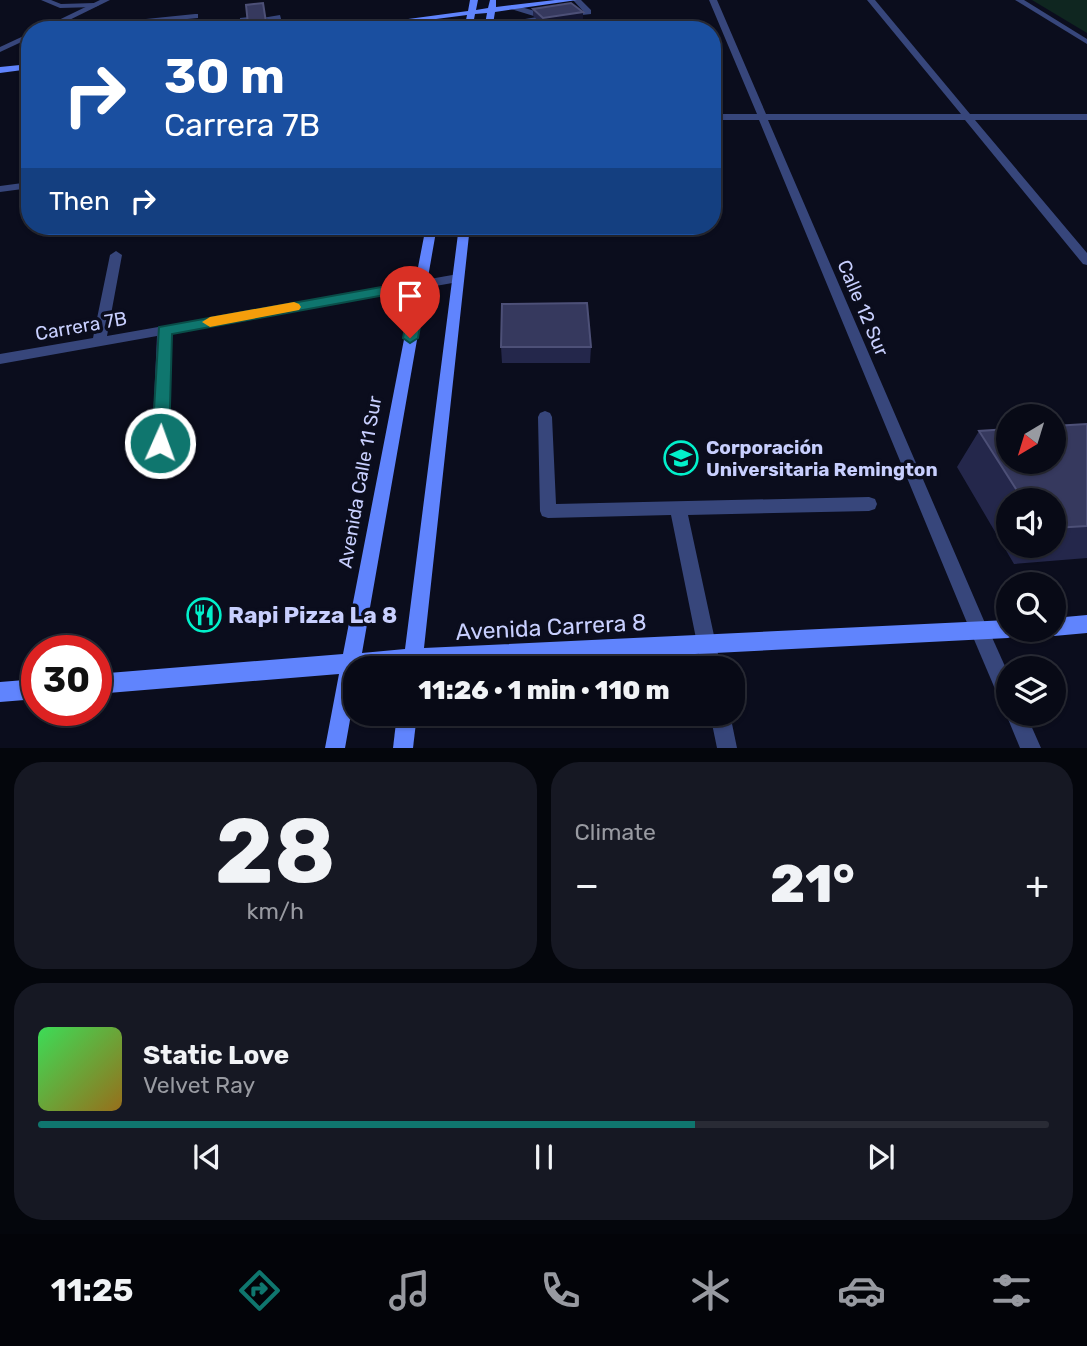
<!DOCTYPE html>
<meta charset="utf-8">
<style>
:root{--surface:#080a16;--page:#161823;--text:#f1f3f6;--muted:#989aa1;--line:#292b35;--accent:#0f766e}
body{margin:0;font-family:Rubik,sans-serif;background:var(--page);color:var(--text);height:100vh;display:flex;flex-direction:column;font-size:26px;white-space:nowrap}
*{box-sizing:border-box;margin:0}
p{font-size:23px;color:var(--muted)}
.icon{flex:none;width:38px;height:38px;fill:none;stroke:currentColor;stroke-width:2;stroke-linecap:round;stroke-linejoin:round}
.map{position:relative;height:748px;overflow:hidden}
.panel{display:flex;flex-direction:column;gap:14px;padding:14px;background:#04060c;flex:1}
.panel>*{flex:none}
.hud{position:absolute;left:21px;top:21px;width:700px;height:214px;border-radius:28px;box-shadow:0 2px 5px #0004,0 0 0 2px var(--line);background:#1a4fa0;color:#fff;overflow:hidden}
.needle{width:46px;rotate:218deg}
.controls{position:absolute;left:996px;top:404px;display:grid;gap:14px}
.controls a{display:grid;place-items:center;width:70px;height:70px;border-radius:50%;background:var(--surface);box-shadow:0 2px 5px #0004,0 0 0 2px var(--line);font-size:35px}
.speed{position:absolute;left:21px;top:635px;display:flex;gap:14px;font-size:35px;font-weight:700;text-align:center}
.speed>*{display:grid;place-content:center;width:91px;height:91px;border-radius:50%;background:var(--surface);box-shadow:0 2px 5px #0004,0 0 0 2px var(--line);line-height:1}
.speed .limit{border:10px solid #d22;background:#fff;color:#111}
.pin{position:absolute;display:grid;place-items:center;width:60px;height:60px;color:#fff;margin:-72px -30px;border-radius:50% 50% 50% 0;rotate:-45deg;box-shadow:0 0 7px #0007}
.pin .icon{rotate:45deg}
.me{position:absolute;width:77px;margin:-38px;rotate:2deg;stroke-linejoin:round;filter:drop-shadow(0 0 5px #0008)}
.turn{display:flex;align-items:center;gap:24px;height:147px;padding:0 28px;font-size:32px}
.turn .icon{width:91px;height:91px;stroke-width:2.5}
.turn b{display:block;font-size:49px;line-height:60px}
.then{display:flex;align-items:center;height:66px;padding:0 28px;background:#0003;gap:14px;font-size:26px}
.big{font-size:52px;font-weight:800;line-height:1.1}
.panel .card{flex:1;display:flex;flex-direction:column;justify-content:center;gap:10px;min-width:0;padding:0 24px;border-radius:28px;background:var(--page)}
.panel .dial{align-items:center;gap:0}
.dial b{font-size:91px;line-height:1}
.song{display:flex;align-items:center;gap:21px}
.cover{width:84px;height:84px;border-radius:10px;background:linear-gradient(135deg,hsl(130 70% 55%),hsl(40 70% 35%))}
.played{height:7px;border-radius:4px;background:linear-gradient(90deg,var(--accent) 65%,var(--line) 65%)}
.keys{display:flex;justify-content:space-around;direction:ltr}
.heat{display:flex;justify-content:space-between;align-items:center;font-size:38px;direction:ltr}
.panel .tiles{flex:1;display:grid;gap:14px;grid-template-columns:1fr 1fr}
.card:last-child{grid-column:span 2}
.trip{position:absolute;left:343px;top:656px;width:402px;height:70px;border-radius:28px;background:var(--surface);box-shadow:0 2px 5px #0004,0 0 0 2px var(--line);font-weight:800;line-height:70px;text-align:center}
.menu{display:flex;height:112px;justify-content:space-around;align-items:center;background:#030409;color:var(--muted)}
.menu .icon{width:49px;height:49px}
.menu .selected{color:var(--accent)}
.menu b{font-size:32px;color:var(--text)}
.map>svg:first-child{display:block}
.green{fill:#0f2620}
.lines{fill:none;stroke-linecap:round;stroke-linejoin:round}
.lane{fill:#37467b;fill-rule:evenodd}
.street{fill:#37467b;fill-rule:evenodd}
.secondary{fill:#6084fd;fill-rule:evenodd}
.wall{fill:#24274b;fill-rule:evenodd}
.shaded-wall{fill:#131530}
.building{fill:#36395e;stroke:#4d5077;stroke-width:2}
.route{fill:#0f766e;stroke:#0a4d48;stroke-width:2}
.slow{fill:#f59e0b}
.labels{text-anchor:middle;dominant-baseline:central;stroke-width:7;stroke-linejoin:round;paint-order:stroke}
.street-label{font-size:19px;fill:#c8cffe;stroke:#0b0d1d}
.poi-label{font-size:19px;font-weight:bold;fill:#c8cffe;stroke:#0b0d1d;text-anchor:start}
.near-poi-label{font-size:23px;font-weight:bold;fill:#c8cffe;stroke:#0b0d1d;text-anchor:start}
.near-street-label{font-size:23px;fill:#c8cffe;stroke:#0b0d1d}
</style>
<div class="map">
<svg width="1087" height="748" viewBox="0 0 1087 748">
<rect width="100%" height="100%" fill="#0b0d1d"/>
<path class="green" d="M1032,0H1087V33Z"/>
<g class="lines">
<g class="lane">
<path d="M41,0H51L61,4L95,3L99,5L95,7L60,8Z"/>
<path d="M573,0H581L591,10V14L573,16V12L583,11Z"/>
<path d="M514,5L542,13L543,15L539,17L540,21L531,23L527,30H519L525,19L537,17L511,9V5Z"/>
<path d="M195,14H198V18L70,30H38Z"/>
<path d="M280,15L284,30H276L274,20L262,18Z"/>
<path d="M249,17L253,19L247,22V30H239L240,18Z"/>
<path d="M545,411L550,413L552,417L556,504L869,497L875,499L877,504L875,509L869,511L688,515L721,668H702L671,515L548,518L542,516L540,511L538,417L540,413Z"/>
<path d="M979,621L986,624L1008,673V706L1001,703L970,630L972,624Z"/>
<path d="M1008,709V714H1026L1041,748H1020L1006,714Z"/>
<path d="M710,714H730L737,748H717Z"/>
</g>
<g class="street">
<path d="M100,0H110L49,30H38Z"/>
<path d="M709,0H717L766,114H961L867,0H875L970,114H1087V120H975L1087,253V265L1083,264L965,120H768L988,630L986,636L979,639L972,636L970,630L759,120H712V114H757Z"/>
<path d="M1015,0H1024L1087,39V44Z"/>
<path d="M30,33V38L0,52V47Z"/>
<path d="M30,182V188L0,192V186Z"/>
<path d="M116,251L122,255L107,336L458,274L464,278L458,282L171,333L168,443L165,447H155L152,443L157,336L0,364V354L93,338L110,255Z"/>
</g>
<g class="secondary">
<path d="M470,0H478L476,10L488,8L490,0H496V7L555,0H577L495,12L492,30H484L487,13L475,14L472,30H464L467,15L351,30H326L468,11Z"/>
<path d="M30,64V69L0,73V67Z"/>
<path d="M426,226H437L362,653L405,649L459,226H470L424,648L1008,620V630H1017L1015,635L1008,638L421,668H355V692L345,748H325L339,674L96,694V674L343,654Z"/>
<path d="M1087,615V633L1054,636L1047,633L1046,630H1054V618Z"/>
<path d="M37,679V699L0,702V682Z"/>
<path d="M397,714H417L413,748H393Z"/>
</g>
</g>
<g class="wall">
<path d="M533,9L583,12V19L543,25L533,16Z"/>
<path d="M501,347H591L590,363H502Z"/>
<path d="M1087,424V558L1014,564L957,467L979,431ZM1008,500H1054V546H1008Z"/>
</g>
<g class="shaded-wall">
<path d="M263,3L267,29L250,30L248,24Z"/>
<path d="M583,12V19L543,25V18Z"/>
</g>
<g class="building">
<path d="M263,3L266,22L248,24L246,5Z"/>
<path d="M571,3L583,12L543,18L533,9Z"/>
<path d="M587,303L591,347H501L502,304Z"/>
<path d="M1087,424V526L1054,528V500H1023L979,431L1008,429V462H1054V426Z"/>
</g>
<path class="route" d="M420,280L427,285L418,338L410,343L403,338L412,290L172,334L169,443L166,448H154L152,443L159,327Z"/>
<path class="slow" d="M294,302L299,304L301,307L299,310L210,327L202,322L210,317Z"/>
<defs>
<symbol id="university-ring" viewBox="-11 -11 22 22"><circle r="9.5" fill="#0b0d1d" stroke="#02f0cb" stroke-width="1.5"/><path d="M0-5L7-2L0 1L-7-2ZM-4 1L0 2.5L4 1V4Q0 6-4 4Z" fill="#02f0cb"/></symbol>
<symbol id="restaurant-ring" viewBox="-11 -11 22 22"><circle r="9.5" fill="#0b0d1d" stroke="#02f0cb" stroke-width="1.5"/><path d="M-5-6h1v4h1v-4h1v4h1v-4h1v5L-1.5 .5V6h-2V.5L-5-1ZM5-6V6H3V1.5H1.5Q1.5-4 5-6Z" fill="#02f0cb"/></symbol>
</defs>
<g fill-rule="evenodd">
<use href="#university-ring" x="662" y="439" width="38" height="38"/>
<use href="#restaurant-ring" x="185" y="596" width="38" height="38"/>
</g>
<g class="labels">
<g class="street-label">
<text transform="translate(863 308) rotate(67)">Calle 12 Sur</text>
<text transform="translate(81 326) rotate(-10)">Carrera 7B</text>
<text transform="translate(360 482) rotate(-80)">Avenida Calle 11 Sur</text>
</g>
<g class="poi-label">
<text x="706" y="447">Corporación<tspan x="706" dy="22">Universitaria Remington</tspan></text>
</g>
<g class="near-poi-label">
<text x="228" y="615">Rapi Pizza La 8</text>
</g>
<g class="near-street-label">
<text transform="translate(551 627) rotate(-3)">Avenida Carrera 8</text>
</g>
</g>
</svg>
<div class="controls">
<a><svg class="needle" viewBox="-14 -14 28 28"><path d="M0-13l5 13h-10z" fill="#e53935"/><path d="M0 13l5-13h-10z" fill="#989aa1"/></svg></a>
<a><svg class="icon" aria-label="sound" viewBox="0 0 24 24"><path d="M4 9h4l5-4v14l-5-4H4zM17 9q2 3 0 6"/></svg></a>
<a><svg class="icon" aria-label="search" viewBox="0 0 24 24"><circle cx="10" cy="10" r="6"/><path d="M15 15l6 6"/></svg></a>
<a><svg class="icon" aria-label="layers" viewBox="0 0 24 24"><path d="M12 4l9 5-9 5-9-5zM3 14l9 5 9-5"/></svg></a>
</div>
<div class="speed"><div class="limit">30</div></div>
<div class="pin" style="left:410px;top:338px;background:#d93025"><svg class="icon" aria-label="arrive" viewBox="0 0 24 24"><path d="M6 21V4h12l-3 4 3 4H6"/></svg></div>
<svg class="me" style="left:160px;top:443px" viewBox="-20 -20 40 40"><circle r="17" fill="#0f766e" stroke="#fff" stroke-width="3"/><path d="M0-11L8 9 0 5-8 9z" fill="#fff"/></svg>
<div class="trip">11:26 · 1 min · 110 m</div>
<div class="hud">
<div class="turn"><svg class="icon" aria-label="right" viewBox="0 0 24 24"><path d="M7 20v-9h11M14 6l5 5-5 5"/></svg><div><b>30 m</b>Carrera 7B</div></div>
<div class="then">Then<svg class="icon" aria-label="right" viewBox="0 0 24 24"><path d="M7 20v-9h11M14 6l5 5-5 5"/></svg></div>
</div>
</div>
<section class="panel">
<div class="tiles">
<div class="card dial"><b>28</b><p>km/h</p></div>
<div class="card"><p>Climate</p>
<div class="heat"><a>−</a><b class="big">21°</b><a>+</a></div>
</div>
<div class="card">
<div class="song"><i class="cover"></i><div><b>Static Love</b><p>Velvet Ray</p></div></div>
<div class="played"></div>
<div class="keys"><svg class="icon" aria-label="previous" viewBox="0 0 24 24"><path d="M18 5L8 12l10 7zM5 5v14"/></svg><svg class="icon" aria-label="pause" viewBox="0 0 24 24"><path d="M8 5v14M16 5v14"/></svg><svg class="icon" aria-label="next" viewBox="0 0 24 24"><path d="M6 5l10 7-10 7zM19 5v14"/></svg></div>
</div>
</div>
</section>
<nav class="menu">
<b>11:25</b>
<svg class="icon selected" aria-label="directions" viewBox="0 0 24 24"><path d="M12 3l9 9-9 9-9-9zM9 14v-3h6M13 9l2 2-2 2"/></svg>
<svg class="icon" aria-label="music" viewBox="0 0 24 24"><path d="M9 18V5l10-2v13"/><circle cx="6" cy="18" r="3"/><circle cx="16" cy="16" r="3"/></svg>
<svg class="icon" aria-label="phone" viewBox="0 0 24 24"><path d="M5 4h4l2 5-3 2q2 4 5 5l2-3 5 2v4C11 20 4 13 5 4z"/></svg>
<svg class="icon" aria-label="climate" viewBox="0 0 24 24"><path d="M12 3v18M4 7l16 10M4 17L20 7"/></svg>
<svg class="icon" aria-label="car" viewBox="0 0 24 24"><path d="M5 17H2v-5l4-1 3-4h7l3 4 3 1v5h-3M9 17h6M6 11h13"/><circle cx="7" cy="17" r="2"/><circle cx="17" cy="17" r="2"/></svg>
<svg class="icon" aria-label="filters" viewBox="0 0 24 24"><path d="M4 7h16M4 17h16"/><circle cx="9" cy="7" r="2"/><circle cx="15" cy="17" r="2"/></svg>
</nav>
